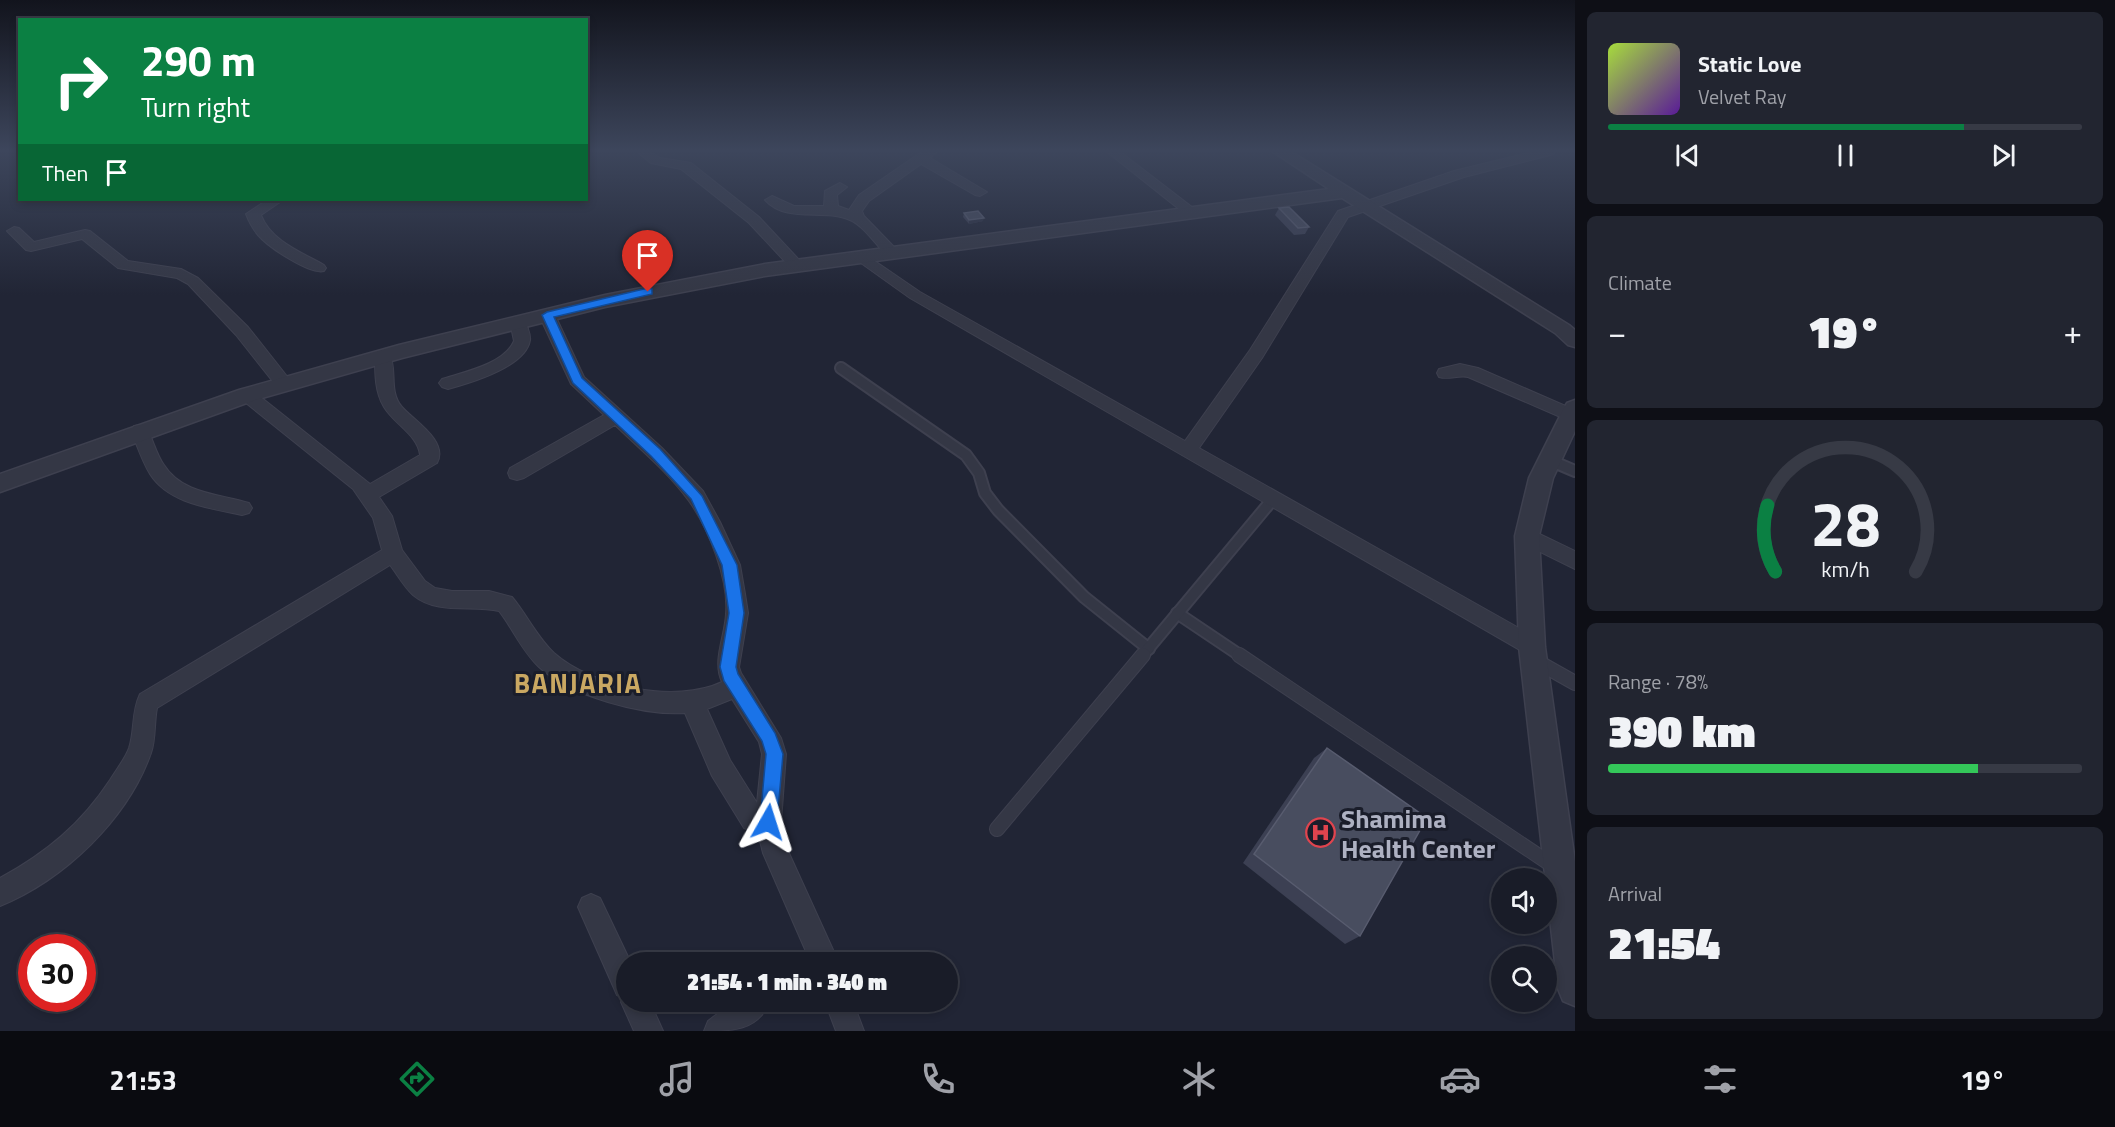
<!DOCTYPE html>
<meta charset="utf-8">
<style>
:root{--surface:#191c28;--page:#222530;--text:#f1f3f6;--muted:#9fa1a8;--line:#373a45;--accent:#0b8043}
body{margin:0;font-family:"Titillium Web",sans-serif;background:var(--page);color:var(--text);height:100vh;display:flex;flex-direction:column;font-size:22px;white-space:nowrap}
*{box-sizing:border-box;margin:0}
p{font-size:20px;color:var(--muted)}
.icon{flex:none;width:33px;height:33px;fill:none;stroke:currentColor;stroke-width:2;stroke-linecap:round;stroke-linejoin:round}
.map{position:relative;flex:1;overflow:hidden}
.drawer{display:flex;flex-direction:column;gap:12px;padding:12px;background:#0e0f16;width:540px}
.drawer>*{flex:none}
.top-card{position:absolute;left:18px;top:18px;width:570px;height:183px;border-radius:0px;box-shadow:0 3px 9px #0003,0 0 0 2px var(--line);background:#0b8043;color:#fff;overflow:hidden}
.buttons{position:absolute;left:1491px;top:868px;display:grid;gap:12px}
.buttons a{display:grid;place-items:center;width:66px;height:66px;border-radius:50%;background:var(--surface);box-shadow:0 3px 9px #0003,0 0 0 2px var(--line);font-size:30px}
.speed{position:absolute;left:18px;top:934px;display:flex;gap:12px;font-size:30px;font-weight:700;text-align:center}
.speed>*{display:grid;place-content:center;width:78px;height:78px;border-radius:50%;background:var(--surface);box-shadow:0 3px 9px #0003,0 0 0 2px var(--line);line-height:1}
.speed .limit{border:9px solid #d22;background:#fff;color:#111}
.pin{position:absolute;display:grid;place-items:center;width:51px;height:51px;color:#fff;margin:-62px -26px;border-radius:50% 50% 50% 0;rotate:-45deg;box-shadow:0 0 6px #0007}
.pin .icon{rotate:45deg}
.me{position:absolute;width:66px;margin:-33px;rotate:6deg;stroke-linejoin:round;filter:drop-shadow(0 0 4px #0008)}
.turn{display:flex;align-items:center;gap:21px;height:126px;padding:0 24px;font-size:27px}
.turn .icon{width:78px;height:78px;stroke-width:2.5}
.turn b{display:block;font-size:42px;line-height:51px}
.then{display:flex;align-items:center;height:57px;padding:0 24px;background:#0003;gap:12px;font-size:22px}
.big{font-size:45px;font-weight:800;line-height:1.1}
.drawer .tile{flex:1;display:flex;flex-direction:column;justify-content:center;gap:9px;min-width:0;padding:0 21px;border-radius:9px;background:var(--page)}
.drawer .dial{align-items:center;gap:0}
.dial svg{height:156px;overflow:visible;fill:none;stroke:var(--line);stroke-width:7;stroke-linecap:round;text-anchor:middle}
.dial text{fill:var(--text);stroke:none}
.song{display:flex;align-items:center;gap:18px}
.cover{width:72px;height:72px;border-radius:9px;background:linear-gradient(135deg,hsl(80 70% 55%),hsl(270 70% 35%))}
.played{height:6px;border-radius:3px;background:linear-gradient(90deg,var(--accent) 75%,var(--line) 75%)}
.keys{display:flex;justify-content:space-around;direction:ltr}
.heat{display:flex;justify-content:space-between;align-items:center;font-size:33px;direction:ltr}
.charge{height:9px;border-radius:4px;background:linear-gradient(90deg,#34c759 78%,var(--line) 0)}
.trip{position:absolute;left:616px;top:952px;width:342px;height:60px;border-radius:30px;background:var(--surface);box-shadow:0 3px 9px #0003,0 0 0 2px var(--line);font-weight:800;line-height:60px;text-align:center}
.tab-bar{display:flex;height:96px;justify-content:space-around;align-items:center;background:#0a0b10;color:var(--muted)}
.tab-bar .icon{width:42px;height:42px}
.tab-bar .active{color:var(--accent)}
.tab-bar b{font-size:27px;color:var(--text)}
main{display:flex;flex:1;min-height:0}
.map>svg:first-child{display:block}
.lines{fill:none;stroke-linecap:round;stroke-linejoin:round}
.service-far2-casing{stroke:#3e404f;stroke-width:10}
.service-far1-casing{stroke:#3e404f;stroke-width:14}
.service-casing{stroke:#3e404f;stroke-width:16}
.minor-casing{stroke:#3e404f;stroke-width:2}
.tertiary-casing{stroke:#3e404f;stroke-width:3}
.service-far2{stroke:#343745;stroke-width:8}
.service-far1{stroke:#343745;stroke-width:10}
.service{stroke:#343745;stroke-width:14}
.minor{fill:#343745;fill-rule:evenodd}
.tertiary{fill:#343745;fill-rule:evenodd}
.wall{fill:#3c4053}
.shaded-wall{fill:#2c3042}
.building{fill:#484d5f;stroke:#585c6f;stroke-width:1.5}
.route{fill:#1a73e8;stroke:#114b97;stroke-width:1.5}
.labels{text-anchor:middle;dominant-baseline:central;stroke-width:6;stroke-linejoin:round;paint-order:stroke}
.near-poi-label{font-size:26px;font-weight:bold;fill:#aeb1c2;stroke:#1a1d2a;text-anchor:start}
.district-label{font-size:27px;font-weight:bold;letter-spacing:1.5px;fill:#caa862;stroke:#1a1d2a}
</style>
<main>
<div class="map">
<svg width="1575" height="1031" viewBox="0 0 1575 1031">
<rect width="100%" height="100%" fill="#212535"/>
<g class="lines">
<defs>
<path id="service-far2" d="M841,368L843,370"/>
<g id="service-far1">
<path d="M841,368L966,455L979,473L985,493L998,510L1084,597L1149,649"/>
<path d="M1549,460L1575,471"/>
<path d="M1177,613L1241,656"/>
<path d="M1142,656L1273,499"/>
</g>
<g id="service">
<path d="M1239,655L1555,867"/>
<path d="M1536,661L1575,683"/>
<path d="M997,829L1143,655"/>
</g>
<g id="minor">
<path d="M636,151H649L660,158L691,163L759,217L802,263L804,266L802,269H792L749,223L681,169L651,163Z"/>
<path d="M923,151H937L930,158L987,192L980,196L975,195L921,164L869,201L862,211L864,216L897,250L899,253L897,256H887C876,245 864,226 850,220C823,208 787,224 765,200L772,196L794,206H824L825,191L840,183L847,187L837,195L838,206L849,210L859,195Z"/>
<path d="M1106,151H1119L1201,214L1194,218L1189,217Z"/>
<path d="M1536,151H1555L1554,154L1464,177L1348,217L1262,358L1199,448L1540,640L1543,647L1540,654L1532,657L910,298L854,258L856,255H866L920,292L1185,441L1250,350L1338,211L1454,171Z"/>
<path d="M267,200H283L261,215C271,241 301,252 324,265L326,268L324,271C310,275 268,247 258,235C253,229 249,222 246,214Z"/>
<path d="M14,227L19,228L34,242L85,230L90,231L128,261L181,269L198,278L248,327L293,384L290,388H278L236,335L188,284L177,278L118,268L82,239L31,251L26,250L7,231Z"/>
<path d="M547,310L555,315L584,377L662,448L703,491L720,522L740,565L745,594L748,613L739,667L741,673L781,738L786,754L781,822L788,851L839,963H811L763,853L758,833L744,828L712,776L685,713C643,716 570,696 539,667C522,651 513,629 499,611C470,605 437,615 413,595C404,587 397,574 390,565L157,708C154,723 156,739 151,753C128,819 64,880 0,906V878C46,853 81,824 110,780C116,770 125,759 129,748C135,730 131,713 140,694L382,550L373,518L353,489L241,399L238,395L241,391H253L370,484L420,455C418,435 394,424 384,407C375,392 375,374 375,357L377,353H389C398,369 388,391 402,407C413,420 449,441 437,463L379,497L392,516L402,550L425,581L435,588L452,591H489L512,597C527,615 537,637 554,653C592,687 676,704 722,682C712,661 725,636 726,614C729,580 709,529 689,501C669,473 640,449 615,425L524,478L517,480L510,478L508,473L510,468L604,415L571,384L539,315ZM732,699L759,742L762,754L757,803L730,760L707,709Z"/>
<path d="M518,317L526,322C527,328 531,334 530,340C526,367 470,383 448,389L442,387L439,383L442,379C464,372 504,364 514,341L510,322Z"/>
<path d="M1460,364L1478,368L1575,410V420L1565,419L1468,377C1458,375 1449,380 1439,377L1437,373L1439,369Z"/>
<path d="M140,425L146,426C153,439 156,454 164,465C182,494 220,494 249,503L252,508L249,513L242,515C211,508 169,504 150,474C142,461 137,445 131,431L134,426Z"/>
<path d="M1527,528L1575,551V569L1520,542L1517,536L1520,530Z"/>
<path d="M591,894L600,898L631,963H627V1002H650L663,1031H634L621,1002L623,997L617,995L578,907L582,898Z"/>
<path d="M733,1002H770C757,1031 732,1031 704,1031L708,1021Z"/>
<path d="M825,1002H853L864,1031H836Z"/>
</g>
<g id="tertiary">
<path d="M1272,151H1290L1569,325L1575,330V347L1568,345L1555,333L1342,198L765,276L605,307L402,358L255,400L0,492V474L239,390L399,345L605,295L765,264L1329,189Z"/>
<path d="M1575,400V431L1553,478L1539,536L1545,647L1575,862V1006L1563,1001L1558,989L1519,647L1515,536L1529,478L1564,408L1567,403Z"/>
</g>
</defs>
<use href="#service-far2" class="service-far2-casing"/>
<use href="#service-far1" class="service-far1-casing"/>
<use href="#service" class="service-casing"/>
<use href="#minor" class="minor-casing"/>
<use href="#tertiary" class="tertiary-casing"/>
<use href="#service-far2" class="service-far2"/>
<use href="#service-far1" class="service-far1"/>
<use href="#service" class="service"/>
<use href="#minor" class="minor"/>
<use href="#tertiary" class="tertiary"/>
</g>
<g class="wall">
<path d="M1279,208L1309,227L1305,234L1294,235L1275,215Z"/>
<path d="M964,213L983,221L969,224L963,217Z"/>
<path d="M1327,748L1360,936L1345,944L1243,863L1314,758Z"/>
</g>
<path class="shaded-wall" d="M984,218L983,221L969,224V220Z"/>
<g class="building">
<path d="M1289,207L1309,227L1298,228L1279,208Z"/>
<path d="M978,211L984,218L969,220L964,213Z"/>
<path d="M1327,748L1427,818L1360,936L1254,854Z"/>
</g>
<linearGradient id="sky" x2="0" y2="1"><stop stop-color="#12141d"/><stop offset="0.51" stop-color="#3d465c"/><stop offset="1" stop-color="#3d465c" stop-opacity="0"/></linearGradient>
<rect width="1575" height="295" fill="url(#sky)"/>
<path class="route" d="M648,288L652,289V294L554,317L582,378L660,449L702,496L737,565L744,613L736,667L738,674L775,733L783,754L777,822L775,828L768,831L762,828L760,822L766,754L762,741L724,681L720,667L729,613L722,565L691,499L651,456L573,383L542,315L547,312Z"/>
<defs>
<symbol id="hospital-ring" viewBox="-11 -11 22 22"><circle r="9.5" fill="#1a1d2a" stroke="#e0444e" stroke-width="1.5"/><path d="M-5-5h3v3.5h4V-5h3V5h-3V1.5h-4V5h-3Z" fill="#e0444e"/></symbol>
</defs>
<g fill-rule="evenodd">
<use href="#hospital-ring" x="1304" y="816" width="33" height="33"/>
</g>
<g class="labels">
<g class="near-poi-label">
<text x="1341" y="818">Shamima<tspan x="1341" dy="30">Health Center</tspan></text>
</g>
<g class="district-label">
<text x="578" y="682">BANJARIA</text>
</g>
</g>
</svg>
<div class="buttons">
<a><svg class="icon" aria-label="sound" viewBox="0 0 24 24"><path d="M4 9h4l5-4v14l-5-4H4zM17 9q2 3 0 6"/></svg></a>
<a><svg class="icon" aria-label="search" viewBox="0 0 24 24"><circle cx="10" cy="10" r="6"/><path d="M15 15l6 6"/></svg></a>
</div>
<div class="speed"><div class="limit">30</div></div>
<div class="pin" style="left:648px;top:292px;background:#d93025"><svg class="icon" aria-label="arrive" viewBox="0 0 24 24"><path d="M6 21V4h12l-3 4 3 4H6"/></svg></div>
<svg class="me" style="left:768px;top:822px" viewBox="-20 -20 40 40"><path d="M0-17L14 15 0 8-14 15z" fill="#1a73e8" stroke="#fff" stroke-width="4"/></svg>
<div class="trip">21:54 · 1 min · 340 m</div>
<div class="top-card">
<div class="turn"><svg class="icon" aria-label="right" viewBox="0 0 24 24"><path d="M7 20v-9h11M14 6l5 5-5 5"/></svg><div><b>290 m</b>Turn right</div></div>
<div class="then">Then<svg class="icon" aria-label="arrive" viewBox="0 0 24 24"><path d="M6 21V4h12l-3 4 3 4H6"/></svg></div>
</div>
</div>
<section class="drawer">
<div class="tile">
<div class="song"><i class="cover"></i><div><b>Static Love</b><p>Velvet Ray</p></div></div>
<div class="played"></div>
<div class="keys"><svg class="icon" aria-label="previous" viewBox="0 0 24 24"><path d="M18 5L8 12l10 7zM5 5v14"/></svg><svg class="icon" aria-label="pause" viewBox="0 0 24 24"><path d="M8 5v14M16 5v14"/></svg><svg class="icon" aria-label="next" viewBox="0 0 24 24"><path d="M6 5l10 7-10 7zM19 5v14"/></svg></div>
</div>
<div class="tile"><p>Climate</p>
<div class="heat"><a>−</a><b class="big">19°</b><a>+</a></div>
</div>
<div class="tile dial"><svg viewBox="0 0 100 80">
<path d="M14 69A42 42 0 1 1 86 69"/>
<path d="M14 69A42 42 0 0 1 10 35" stroke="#0b8043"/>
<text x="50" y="56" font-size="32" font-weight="700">28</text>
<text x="50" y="72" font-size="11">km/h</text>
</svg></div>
<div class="tile"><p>Range · 78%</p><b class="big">390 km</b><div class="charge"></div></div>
<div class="tile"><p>Arrival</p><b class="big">21:54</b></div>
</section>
</main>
<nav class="tab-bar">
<b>21:53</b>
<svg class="icon active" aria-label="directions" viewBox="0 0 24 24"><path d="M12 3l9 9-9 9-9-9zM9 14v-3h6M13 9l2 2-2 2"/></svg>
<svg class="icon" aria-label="music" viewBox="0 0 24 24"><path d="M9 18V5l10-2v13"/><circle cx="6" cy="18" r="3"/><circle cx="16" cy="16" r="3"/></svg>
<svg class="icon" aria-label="phone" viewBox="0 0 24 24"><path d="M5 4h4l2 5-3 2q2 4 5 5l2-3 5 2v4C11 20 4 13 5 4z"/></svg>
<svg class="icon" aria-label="climate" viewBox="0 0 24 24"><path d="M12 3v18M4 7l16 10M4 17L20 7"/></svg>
<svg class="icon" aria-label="car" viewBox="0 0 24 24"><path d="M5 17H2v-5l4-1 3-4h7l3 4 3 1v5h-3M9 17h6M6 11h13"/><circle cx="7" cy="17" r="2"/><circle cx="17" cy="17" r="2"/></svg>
<svg class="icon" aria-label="filters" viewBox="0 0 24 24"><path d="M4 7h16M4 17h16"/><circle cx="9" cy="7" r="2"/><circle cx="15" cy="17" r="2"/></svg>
<b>19°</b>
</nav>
